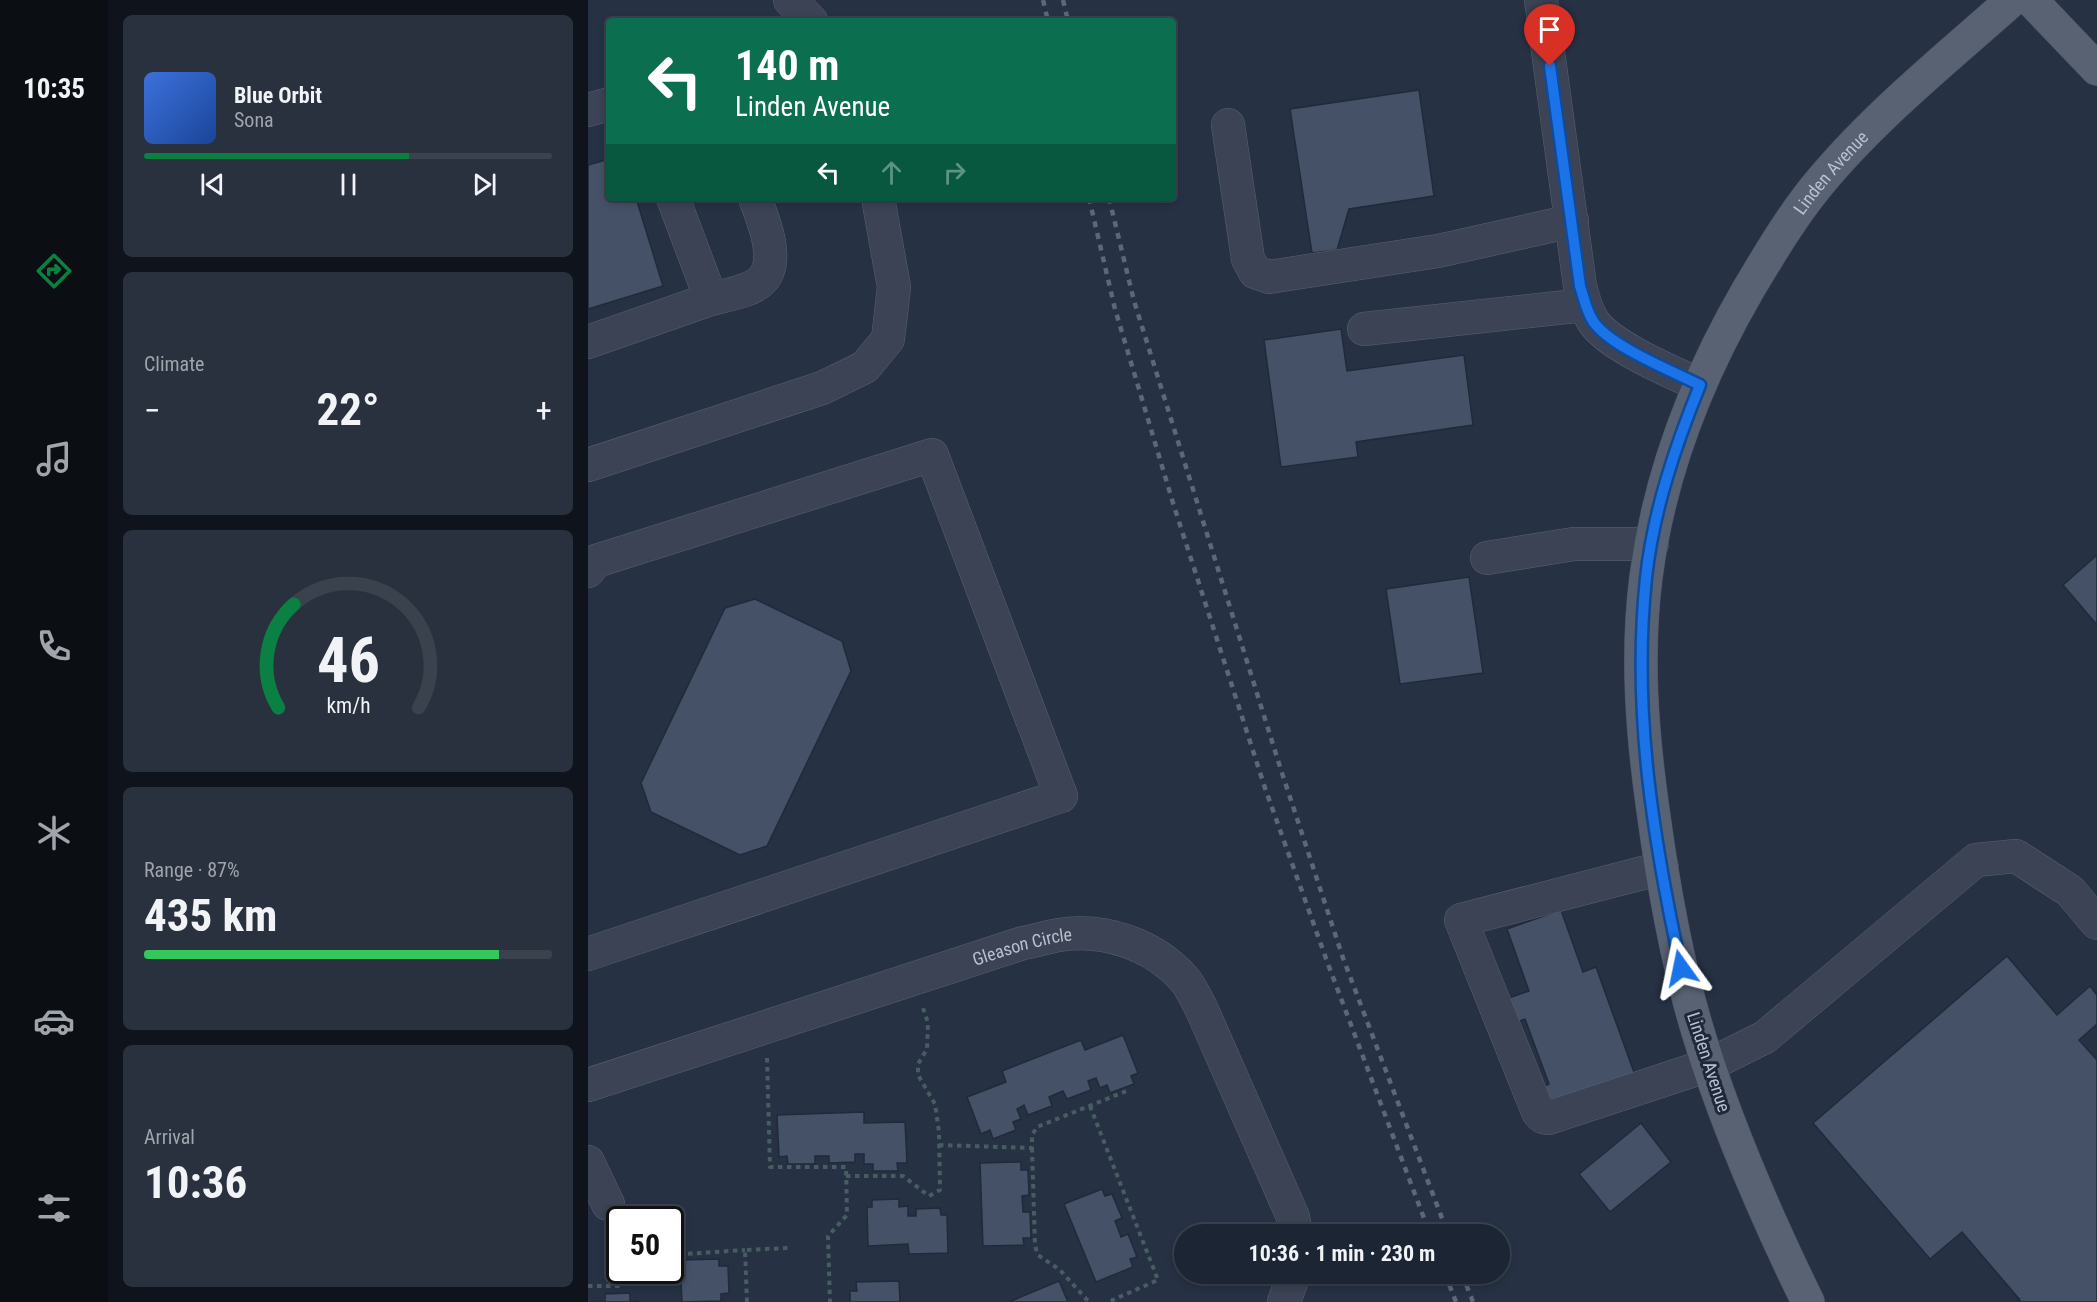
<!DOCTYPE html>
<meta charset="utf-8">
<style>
:root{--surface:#1c2533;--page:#29313f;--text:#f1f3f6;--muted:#a0a5ac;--line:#3a424e;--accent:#0b8043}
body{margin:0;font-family:"Roboto Condensed",sans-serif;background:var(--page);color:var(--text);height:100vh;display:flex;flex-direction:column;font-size:22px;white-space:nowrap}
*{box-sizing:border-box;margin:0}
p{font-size:20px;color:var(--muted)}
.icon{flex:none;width:33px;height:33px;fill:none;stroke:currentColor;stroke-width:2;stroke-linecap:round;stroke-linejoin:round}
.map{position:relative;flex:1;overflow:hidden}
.drawer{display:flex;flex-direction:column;gap:15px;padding:15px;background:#0f141c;width:480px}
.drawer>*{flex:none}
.banner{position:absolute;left:18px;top:18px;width:570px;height:183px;border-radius:6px;box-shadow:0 3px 9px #0003,0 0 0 2px var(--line);background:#0b6e4f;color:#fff;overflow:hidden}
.speed{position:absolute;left:18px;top:1206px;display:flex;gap:12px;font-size:30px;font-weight:700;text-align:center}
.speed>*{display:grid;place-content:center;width:78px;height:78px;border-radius:50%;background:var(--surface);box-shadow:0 3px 9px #0003,0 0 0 2px var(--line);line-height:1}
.speed .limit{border:3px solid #111;border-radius:9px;background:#fff;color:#111}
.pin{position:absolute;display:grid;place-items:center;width:51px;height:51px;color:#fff;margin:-62px -26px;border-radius:50% 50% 50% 0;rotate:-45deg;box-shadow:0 0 6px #0007}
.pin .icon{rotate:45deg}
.me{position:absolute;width:66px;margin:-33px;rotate:348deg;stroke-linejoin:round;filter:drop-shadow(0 0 4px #0008)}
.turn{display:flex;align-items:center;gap:21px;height:126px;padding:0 30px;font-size:27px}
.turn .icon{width:78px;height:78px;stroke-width:2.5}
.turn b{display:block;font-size:42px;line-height:51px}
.lanes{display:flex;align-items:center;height:57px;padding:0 30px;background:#0003;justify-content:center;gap:30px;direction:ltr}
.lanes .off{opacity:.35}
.big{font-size:45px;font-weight:700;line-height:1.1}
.drawer .widget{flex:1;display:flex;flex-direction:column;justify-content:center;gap:9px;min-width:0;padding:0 21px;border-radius:9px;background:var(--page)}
.drawer .dial{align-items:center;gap:0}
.dial svg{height:156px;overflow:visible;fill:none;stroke:var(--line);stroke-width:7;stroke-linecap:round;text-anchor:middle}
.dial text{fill:var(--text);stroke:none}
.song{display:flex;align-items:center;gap:18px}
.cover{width:72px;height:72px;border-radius:9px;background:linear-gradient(135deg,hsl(220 70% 55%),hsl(220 70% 35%))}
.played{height:6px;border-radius:3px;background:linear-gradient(90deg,var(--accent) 65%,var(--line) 65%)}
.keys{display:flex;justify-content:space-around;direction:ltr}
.heat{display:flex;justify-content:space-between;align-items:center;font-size:33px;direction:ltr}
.charge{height:9px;border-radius:4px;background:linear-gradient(90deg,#34c759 87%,var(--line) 0)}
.trip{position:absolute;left:586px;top:1224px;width:336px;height:60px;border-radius:30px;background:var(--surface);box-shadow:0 3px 9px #0003,0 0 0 2px var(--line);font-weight:700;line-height:60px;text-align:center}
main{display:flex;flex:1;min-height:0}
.dock{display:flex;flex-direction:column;width:108px;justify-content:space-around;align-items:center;background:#0b0f14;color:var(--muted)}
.dock .icon{width:42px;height:42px}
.dock .current{color:var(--accent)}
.dock b{font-size:27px;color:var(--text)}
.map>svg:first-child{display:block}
.building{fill:#455166;stroke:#212a3b;stroke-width:1.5}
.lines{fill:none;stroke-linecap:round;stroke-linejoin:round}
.minor-casing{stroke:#596171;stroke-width:34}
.major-casing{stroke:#444c5d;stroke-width:34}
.path{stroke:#475d61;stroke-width:4;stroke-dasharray:4.5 4.5;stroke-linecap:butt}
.minor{stroke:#3b4354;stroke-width:33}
.major{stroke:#596273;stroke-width:33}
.rail{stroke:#5d677b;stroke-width:4.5;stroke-dasharray:6 6;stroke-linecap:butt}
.route-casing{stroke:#114b97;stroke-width:15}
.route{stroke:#1a73e8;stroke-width:10}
.labels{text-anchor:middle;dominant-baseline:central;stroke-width:6;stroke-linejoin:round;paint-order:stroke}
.street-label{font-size:18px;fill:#b8bfcd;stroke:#1f2839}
</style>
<main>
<nav class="dock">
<b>10:35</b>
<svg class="icon current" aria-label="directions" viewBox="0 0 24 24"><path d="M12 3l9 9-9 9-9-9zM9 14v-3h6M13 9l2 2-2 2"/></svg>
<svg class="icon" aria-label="music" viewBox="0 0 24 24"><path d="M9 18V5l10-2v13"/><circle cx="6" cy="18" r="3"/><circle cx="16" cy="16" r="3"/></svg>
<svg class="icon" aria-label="phone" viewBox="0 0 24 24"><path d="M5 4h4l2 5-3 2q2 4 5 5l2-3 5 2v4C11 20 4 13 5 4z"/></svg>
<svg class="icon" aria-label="climate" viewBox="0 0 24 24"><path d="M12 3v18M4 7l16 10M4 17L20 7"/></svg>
<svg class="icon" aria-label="car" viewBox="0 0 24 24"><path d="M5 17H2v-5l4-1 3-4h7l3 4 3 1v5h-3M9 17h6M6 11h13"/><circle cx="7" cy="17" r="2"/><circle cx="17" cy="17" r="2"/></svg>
<svg class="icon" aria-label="filters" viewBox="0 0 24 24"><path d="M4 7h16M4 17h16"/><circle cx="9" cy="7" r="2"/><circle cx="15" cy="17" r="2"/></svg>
</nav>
<section class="drawer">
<div class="widget">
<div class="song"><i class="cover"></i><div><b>Blue Orbit</b><p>Sona</p></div></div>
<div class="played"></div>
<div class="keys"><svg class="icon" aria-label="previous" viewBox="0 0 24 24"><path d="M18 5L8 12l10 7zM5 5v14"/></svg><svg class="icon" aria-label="pause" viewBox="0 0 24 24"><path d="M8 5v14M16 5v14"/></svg><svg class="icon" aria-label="next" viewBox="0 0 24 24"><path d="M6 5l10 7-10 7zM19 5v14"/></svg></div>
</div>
<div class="widget"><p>Climate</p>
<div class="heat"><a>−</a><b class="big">22°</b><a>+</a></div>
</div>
<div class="widget dial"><svg viewBox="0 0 100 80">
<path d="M14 69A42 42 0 1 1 86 69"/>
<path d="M14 69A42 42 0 0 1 22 16" stroke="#0b8043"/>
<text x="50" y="56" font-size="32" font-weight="700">46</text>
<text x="50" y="72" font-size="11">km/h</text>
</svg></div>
<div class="widget"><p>Range · 87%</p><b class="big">435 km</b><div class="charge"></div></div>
<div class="widget"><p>Arrival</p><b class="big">10:36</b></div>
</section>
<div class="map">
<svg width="1509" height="1302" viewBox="0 0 1509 1302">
<rect width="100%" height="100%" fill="#263144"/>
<g class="building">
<path d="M831,90L846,196L761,209L749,250L724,253L702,109Z"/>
<path d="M21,159V198H48L75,286L0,309V165Z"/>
<path d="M753,329L759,371L876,355L885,425L768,442L770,457L693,467L676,340Z"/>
<path d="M1509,555V625L1475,585Z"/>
<path d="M881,577L895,673L812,684L798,589Z"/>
<path d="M167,599L254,641L263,671L179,846L152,855L63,812L53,783L137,608Z"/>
<path d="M973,910L995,972L1008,967L1047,1075L961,1107L954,1087L961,1084L937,1019L924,1024L915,1000L941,991L919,929Z"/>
<path d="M1419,956L1469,1015L1502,986L1509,995V1024L1491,1040L1509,1060V1302H1430L1432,1300L1374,1232L1342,1259L1225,1123Z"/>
<path d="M535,1035L550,1073L543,1076L546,1084L522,1093L519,1085L512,1088L508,1078L500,1081L503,1090L479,1099L475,1091L461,1097L464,1106L440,1115L436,1105L429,1109L433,1119L425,1122L428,1130L405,1139L402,1130L393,1134L379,1097L418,1082L414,1071L493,1040L497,1050Z"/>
<path d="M276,1112V1123L317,1122L319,1163H309L310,1171H285V1164H276V1154H267V1162L241,1163V1156H227V1164H200L199,1156L191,1157L189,1115Z"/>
<path d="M1053,1123L1083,1162L1022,1212L991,1174Z"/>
<path d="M433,1162V1170H440L441,1195L434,1196L435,1212H442L443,1238H435L436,1245L395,1246L392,1163Z"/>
<path d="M514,1189L517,1196L524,1194L534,1218L527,1221L533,1237L540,1234L549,1257L542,1259L545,1267L508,1282L476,1204Z"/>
<path d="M311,1199V1207L320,1206V1216H328V1209L352,1208L353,1215H359L360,1253L321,1254L320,1244L280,1246L279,1207H284V1200Z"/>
<path d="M131,1259V1266H140L141,1293L133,1294V1301L94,1302L92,1260Z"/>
<path d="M311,1281L312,1302H262V1291H269L268,1282Z"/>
<path d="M471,1281L480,1302H421Z"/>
<path d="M42,1293V1301L51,1302H4H17V1294Z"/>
</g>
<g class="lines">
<defs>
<g id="minor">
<path d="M202,0L223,21"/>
<path d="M953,0L992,286C995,298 998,310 1005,321C1021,346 1084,372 1112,385"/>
<path d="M0,110L21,104"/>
<path d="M640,125L660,259L667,272L681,277L850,251L984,221"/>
<path d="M123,299C138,295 160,292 172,282C194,263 175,220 167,198"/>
<path d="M776,329L997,305"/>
<path d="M0,342L123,299L85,198"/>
<path d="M0,465L234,388L277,367L300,339L306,287L290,198"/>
<path d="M899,558L986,544H1064"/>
<path d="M0,571L8,561L344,455L473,796L0,954"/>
<path d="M1074,868L873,920L950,1112L955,1117L960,1118L1121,1065L1177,1037L1388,860L1428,856L1482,891L1509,923"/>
<path id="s1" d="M0,1085L435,943C447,941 459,937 471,935C516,928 565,944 596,979C603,987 609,1000 614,1010L705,1217L708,1234"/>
<path d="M0,1162L20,1204"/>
<path d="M696,1302L706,1274"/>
</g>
<g id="major">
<path d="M1443,0L1509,69"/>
<path id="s2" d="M1220,1302C1177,1214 1138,1125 1110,1032C1088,960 1075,884 1065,810C1054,733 1048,655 1058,577C1071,476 1109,378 1160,290C1181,255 1202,219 1228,187C1284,118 1358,59 1424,0"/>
</g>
</defs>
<use href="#minor" class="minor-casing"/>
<use href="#major" class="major-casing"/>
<g class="path">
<path d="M179,1058L182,1167H258L259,1215L240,1236L242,1302"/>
<path d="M502,1106L570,1280L520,1302"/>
<path d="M351,1145L444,1148V1135L449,1127L541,1090"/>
<path d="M444,1148L447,1246L450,1255L472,1270L501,1302"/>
<path d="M258,1176H315L341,1196L352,1190L351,1132L347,1104L330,1075V1064L339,1049L340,1023L334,1005"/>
<path d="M82,1255L157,1250"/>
<path d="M0,1286H32V1258"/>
<path d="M159,1302L157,1250L200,1248"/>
</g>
<use href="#minor" class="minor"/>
<use href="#major" class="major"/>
<g class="rail">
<path d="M455,0L460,21"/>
<path d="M475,0L480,21"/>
<path d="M501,198L527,309L585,503L677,788L740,964L842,1234"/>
<path d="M521,198L546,301L693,770L755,958L860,1234"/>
<path d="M857,1274L868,1302"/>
<path d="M874,1274L885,1302"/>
</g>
</g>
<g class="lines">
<defs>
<path id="route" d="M962,66L992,286C996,298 998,310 1005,321C1021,346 1084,371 1112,385C1087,447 1065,512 1058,578C1044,710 1065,839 1093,968"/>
</defs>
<use href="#route" class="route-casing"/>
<use href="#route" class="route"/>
</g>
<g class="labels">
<g class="street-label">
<text stroke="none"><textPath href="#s2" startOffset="1203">Linden Avenue</textPath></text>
<text stroke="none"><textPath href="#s1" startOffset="456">Gleason Circle</textPath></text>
<text transform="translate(1121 1062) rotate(72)">Linden Avenue</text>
</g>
</g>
</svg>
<div class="speed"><div class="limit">50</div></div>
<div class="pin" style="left:962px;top:66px;background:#d93025"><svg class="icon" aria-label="arrive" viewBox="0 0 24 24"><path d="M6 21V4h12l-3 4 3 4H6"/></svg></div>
<svg class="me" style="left:1093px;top:968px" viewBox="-20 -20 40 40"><path d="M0-17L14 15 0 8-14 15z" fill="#1a73e8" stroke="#fff" stroke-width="4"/></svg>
<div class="trip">10:36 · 1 min · 230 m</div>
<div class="banner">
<div class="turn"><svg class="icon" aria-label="left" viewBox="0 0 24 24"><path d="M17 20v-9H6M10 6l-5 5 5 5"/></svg><div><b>140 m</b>Linden Avenue</div></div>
<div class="lanes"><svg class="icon" aria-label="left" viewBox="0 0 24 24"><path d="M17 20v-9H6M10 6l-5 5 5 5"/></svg><svg class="icon off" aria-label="ahead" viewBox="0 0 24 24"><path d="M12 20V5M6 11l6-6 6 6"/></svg><svg class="icon off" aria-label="right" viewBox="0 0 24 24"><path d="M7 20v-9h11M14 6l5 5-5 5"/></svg></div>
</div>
</div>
</main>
